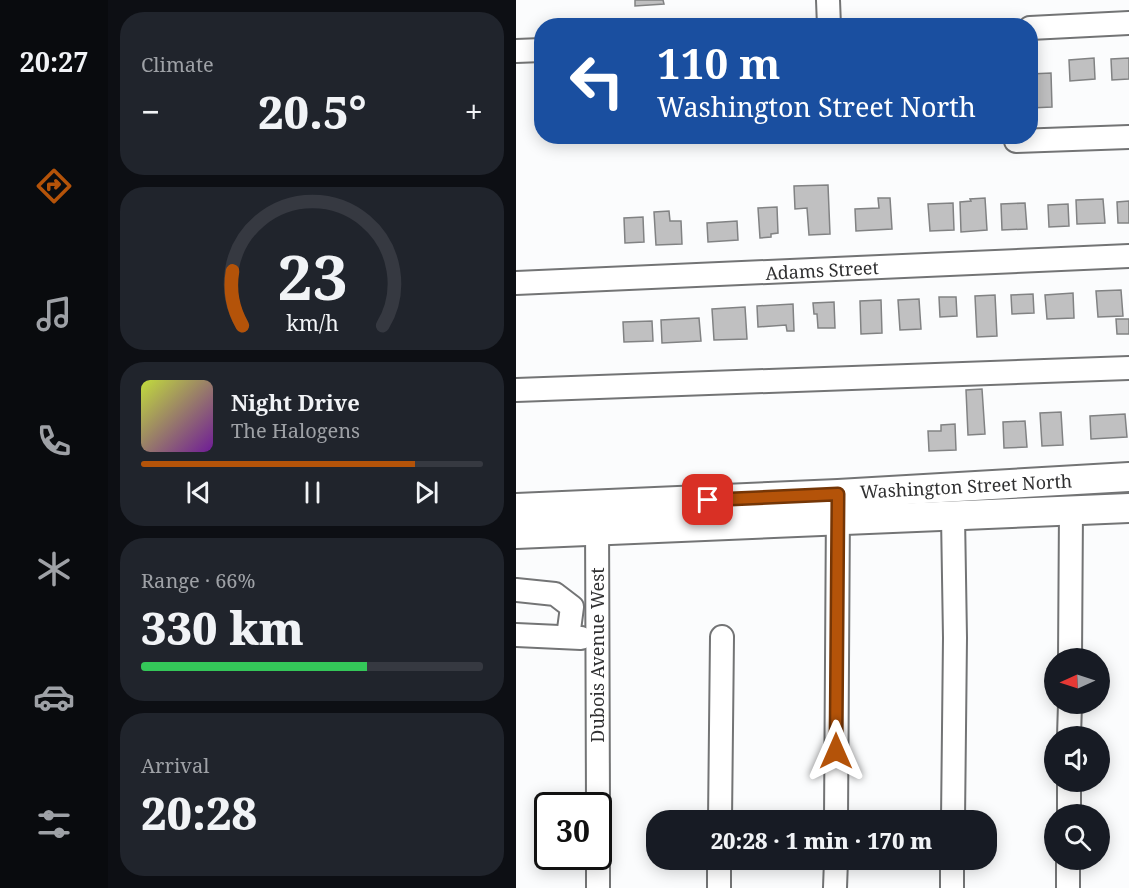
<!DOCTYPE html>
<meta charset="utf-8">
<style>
:root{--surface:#171b24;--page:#20242c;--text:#f1f3f6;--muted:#9ea1a6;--line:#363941;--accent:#b45309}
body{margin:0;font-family:"Noto Serif",serif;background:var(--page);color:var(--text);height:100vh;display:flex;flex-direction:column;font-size:22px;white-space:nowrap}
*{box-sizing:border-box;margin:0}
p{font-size:20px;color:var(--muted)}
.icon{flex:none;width:33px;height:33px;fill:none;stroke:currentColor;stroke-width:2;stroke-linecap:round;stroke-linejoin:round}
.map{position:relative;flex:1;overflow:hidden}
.details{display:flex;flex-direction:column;gap:12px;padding:12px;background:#0d0f14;width:408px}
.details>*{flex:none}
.guide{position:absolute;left:18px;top:18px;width:504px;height:126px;border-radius:24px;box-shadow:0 3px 15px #0003;background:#1a4fa0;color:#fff;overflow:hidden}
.needle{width:39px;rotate:267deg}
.tools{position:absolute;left:528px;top:648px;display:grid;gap:12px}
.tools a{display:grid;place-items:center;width:66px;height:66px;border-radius:50%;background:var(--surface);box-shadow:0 3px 15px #0003;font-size:30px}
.speed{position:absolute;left:18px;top:792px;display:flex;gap:12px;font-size:30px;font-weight:700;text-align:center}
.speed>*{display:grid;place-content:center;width:78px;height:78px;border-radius:50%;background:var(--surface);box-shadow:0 3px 15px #0003;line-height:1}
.speed .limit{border:3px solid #111;border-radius:9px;background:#fff;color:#111}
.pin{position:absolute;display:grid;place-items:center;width:51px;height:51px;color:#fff;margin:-26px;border-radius:12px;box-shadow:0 3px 9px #0006}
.me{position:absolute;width:66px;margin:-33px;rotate:0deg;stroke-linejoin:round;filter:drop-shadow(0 0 4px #0008)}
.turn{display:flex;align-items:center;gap:21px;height:126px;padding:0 24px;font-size:27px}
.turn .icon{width:78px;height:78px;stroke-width:2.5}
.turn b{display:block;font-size:42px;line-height:51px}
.big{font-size:45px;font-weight:800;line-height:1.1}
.details .tile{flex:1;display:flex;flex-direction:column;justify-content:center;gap:9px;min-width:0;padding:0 21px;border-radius:24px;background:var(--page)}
.details .dial{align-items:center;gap:0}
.dial svg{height:156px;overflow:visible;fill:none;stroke:var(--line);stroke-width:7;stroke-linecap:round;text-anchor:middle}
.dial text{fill:var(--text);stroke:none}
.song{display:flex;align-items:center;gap:18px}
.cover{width:72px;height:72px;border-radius:9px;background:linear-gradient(135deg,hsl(70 70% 55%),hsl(280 70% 35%))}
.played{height:6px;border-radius:3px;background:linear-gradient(90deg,var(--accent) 80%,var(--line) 80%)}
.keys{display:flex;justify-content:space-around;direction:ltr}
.heat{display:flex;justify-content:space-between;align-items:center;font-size:33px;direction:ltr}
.charge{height:9px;border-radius:4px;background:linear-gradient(90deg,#34c759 66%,var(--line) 0)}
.trip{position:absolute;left:130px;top:810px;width:351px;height:60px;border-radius:24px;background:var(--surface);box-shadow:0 3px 15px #0003;font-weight:800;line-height:60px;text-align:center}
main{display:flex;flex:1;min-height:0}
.menu{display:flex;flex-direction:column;width:108px;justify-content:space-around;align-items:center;background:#090b0e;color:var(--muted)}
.menu .icon{width:42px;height:42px}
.menu .on{color:var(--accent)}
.menu b{font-size:27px;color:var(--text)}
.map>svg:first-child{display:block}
.building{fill:#c0c0c1;stroke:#818283;stroke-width:1.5}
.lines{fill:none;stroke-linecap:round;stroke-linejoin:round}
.minor-casing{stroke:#737475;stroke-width:26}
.major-casing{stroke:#737475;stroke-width:32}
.minor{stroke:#fff;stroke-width:22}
.major{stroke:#fff;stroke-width:28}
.route-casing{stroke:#753606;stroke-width:15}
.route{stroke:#b45309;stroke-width:10}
.labels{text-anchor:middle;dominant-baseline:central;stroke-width:4.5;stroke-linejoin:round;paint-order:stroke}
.street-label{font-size:18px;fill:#303031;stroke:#fff}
</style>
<main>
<nav class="menu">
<b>20:27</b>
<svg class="icon on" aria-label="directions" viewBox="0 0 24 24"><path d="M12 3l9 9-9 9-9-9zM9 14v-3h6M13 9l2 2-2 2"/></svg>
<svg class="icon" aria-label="music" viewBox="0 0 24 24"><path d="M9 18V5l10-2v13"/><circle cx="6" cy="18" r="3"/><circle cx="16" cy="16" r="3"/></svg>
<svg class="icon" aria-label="phone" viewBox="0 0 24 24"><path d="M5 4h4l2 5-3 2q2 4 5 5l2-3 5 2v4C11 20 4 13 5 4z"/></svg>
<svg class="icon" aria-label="climate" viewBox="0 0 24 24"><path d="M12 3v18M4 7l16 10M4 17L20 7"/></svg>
<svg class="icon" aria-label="car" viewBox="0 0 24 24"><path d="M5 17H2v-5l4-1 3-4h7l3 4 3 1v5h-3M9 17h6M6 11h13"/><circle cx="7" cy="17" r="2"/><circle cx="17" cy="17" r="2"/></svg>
<svg class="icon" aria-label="filters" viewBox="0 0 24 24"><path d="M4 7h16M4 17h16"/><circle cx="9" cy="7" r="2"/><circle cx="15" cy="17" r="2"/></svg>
</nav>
<section class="details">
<div class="tile"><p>Climate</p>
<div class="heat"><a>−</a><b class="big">20.5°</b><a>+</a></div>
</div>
<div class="tile dial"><svg viewBox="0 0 100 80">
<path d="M14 69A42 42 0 1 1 86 69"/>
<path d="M14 69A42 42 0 0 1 9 41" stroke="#b45309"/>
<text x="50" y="56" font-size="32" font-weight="700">23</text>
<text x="50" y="72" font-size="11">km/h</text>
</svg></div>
<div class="tile">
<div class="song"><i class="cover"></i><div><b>Night Drive</b><p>The Halogens</p></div></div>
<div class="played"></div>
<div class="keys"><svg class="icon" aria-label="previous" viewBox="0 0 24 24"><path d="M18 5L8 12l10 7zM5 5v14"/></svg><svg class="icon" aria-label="pause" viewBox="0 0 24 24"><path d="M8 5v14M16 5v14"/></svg><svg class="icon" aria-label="next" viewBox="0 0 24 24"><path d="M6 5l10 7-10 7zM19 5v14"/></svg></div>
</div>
<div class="tile"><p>Range · 66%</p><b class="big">330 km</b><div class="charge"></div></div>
<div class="tile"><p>Arrival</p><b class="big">20:28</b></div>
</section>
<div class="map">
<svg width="613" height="888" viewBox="0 0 613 888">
<rect width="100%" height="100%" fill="#fbfcfd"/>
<g class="building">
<path d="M119,0H147L148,4L119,6Z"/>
<path d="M578,58L579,79L554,81L553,60Z"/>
<path d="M613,58V79L596,80L595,59Z"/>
<path d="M535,73L536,107L514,108V74Z"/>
<path d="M182,136H220V138L182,139Z"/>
<path d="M312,185L314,234L293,235L291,208L279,209L278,186Z"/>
<path d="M362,198H374L376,229L340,231L339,209L363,208Z"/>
<path d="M469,198L471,230L445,232L444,202L455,201L454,199Z"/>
<path d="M587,199L589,223L561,224L560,200Z"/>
<path d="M613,201V223H602L601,202Z"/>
<path d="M437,203L438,230L414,231L412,204Z"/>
<path d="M509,203L511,229L486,230L485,204Z"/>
<path d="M552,204L553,226L533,227L532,205Z"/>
<path d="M261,207L262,233L255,234V237L244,238L242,208Z"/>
<path d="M153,211L154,221H165L166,244L140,245L138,212Z"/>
<path d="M127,217L128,242L109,243L108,218Z"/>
<path d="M221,221L222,240L192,242L191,223Z"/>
<path d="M605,290L607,316L582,317L580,291Z"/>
<path d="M557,293L558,318L531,319L529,295Z"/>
<path d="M517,294L518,313L496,314L495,295Z"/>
<path d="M479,295L481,336L461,337L459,296Z"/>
<path d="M423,297H440L441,316L424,317Z"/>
<path d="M403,299L405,329L384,330L382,300Z"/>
<path d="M365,300L366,333L345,334L344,301Z"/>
<path d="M318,302L319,328H302L301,314H298L297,303Z"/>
<path d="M277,304L278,331H271L270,325L242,327L241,306Z"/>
<path d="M229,307L231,339L198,340L196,309Z"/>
<path d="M183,318L185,341L146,343L145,320Z"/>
<path d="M600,319H613V334H601Z"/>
<path d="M136,321L137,341L108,342L107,322Z"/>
<path d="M466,389L469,434L452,435L450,390Z"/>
<path d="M545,412L547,445L526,446L524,413Z"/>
<path d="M609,414L611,437L575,439L574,416Z"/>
<path d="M509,421L511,447L488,448L487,422Z"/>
<path d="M439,424L440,450L413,451L412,431H425V425Z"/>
</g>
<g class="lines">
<defs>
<g id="minor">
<path d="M312,0L313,26"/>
<path d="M514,28L613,23"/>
<path d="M0,51L26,50"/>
<path d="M500,141L613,137"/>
<path d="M0,283L613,256"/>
<path d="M0,390L613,368"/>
<path d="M81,516L82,806"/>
<path d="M0,590L39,594L56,607L52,637"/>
<path d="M0,635L65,638"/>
<path d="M554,658L555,510"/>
<path d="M553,736L554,704"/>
<path d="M553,814V782"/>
<path d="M204,820L206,637"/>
<path d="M320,820L322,505"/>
<path d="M437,820L439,638L437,516"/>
<path d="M82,856V888"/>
<path d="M203,888V860"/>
<path d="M319,888L320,860"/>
<path d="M436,888V860"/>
<path d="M552,888V860"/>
</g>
<g id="major">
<path d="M0,508L322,494L613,477"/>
<path d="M0,534L613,508"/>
</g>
</defs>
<use href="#minor" class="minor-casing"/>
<use href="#major" class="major-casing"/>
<use href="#minor" class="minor"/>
<use href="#major" class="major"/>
</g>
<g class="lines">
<defs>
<path id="route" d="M192,500L322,494L320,751"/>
</defs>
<use href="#route" class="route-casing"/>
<use href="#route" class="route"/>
</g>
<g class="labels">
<g class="street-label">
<text transform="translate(306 270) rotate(-3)">Adams Street</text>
<text transform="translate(450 486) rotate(-3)">Washington Street North</text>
<text transform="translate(81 655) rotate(-90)">Dubois Avenue West</text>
</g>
</g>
</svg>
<div class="tools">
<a><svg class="needle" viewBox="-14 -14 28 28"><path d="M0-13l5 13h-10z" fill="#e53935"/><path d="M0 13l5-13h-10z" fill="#9ea1a6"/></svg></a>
<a><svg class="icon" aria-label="sound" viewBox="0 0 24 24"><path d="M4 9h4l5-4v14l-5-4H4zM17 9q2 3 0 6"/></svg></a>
<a><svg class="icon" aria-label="search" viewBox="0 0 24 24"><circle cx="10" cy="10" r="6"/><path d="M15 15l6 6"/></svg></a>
</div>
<div class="speed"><div class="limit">30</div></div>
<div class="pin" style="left:192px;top:500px;background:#d93025"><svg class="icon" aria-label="arrive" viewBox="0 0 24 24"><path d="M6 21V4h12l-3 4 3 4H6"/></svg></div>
<svg class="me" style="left:320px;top:751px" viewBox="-20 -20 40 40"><path d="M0-17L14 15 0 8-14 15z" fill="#b45309" stroke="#fff" stroke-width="4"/></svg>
<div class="trip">20:28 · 1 min · 170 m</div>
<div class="guide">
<div class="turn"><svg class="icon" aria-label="left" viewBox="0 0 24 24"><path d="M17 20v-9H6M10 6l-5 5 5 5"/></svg><div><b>110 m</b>Washington Street North</div></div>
</div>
</div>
</main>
